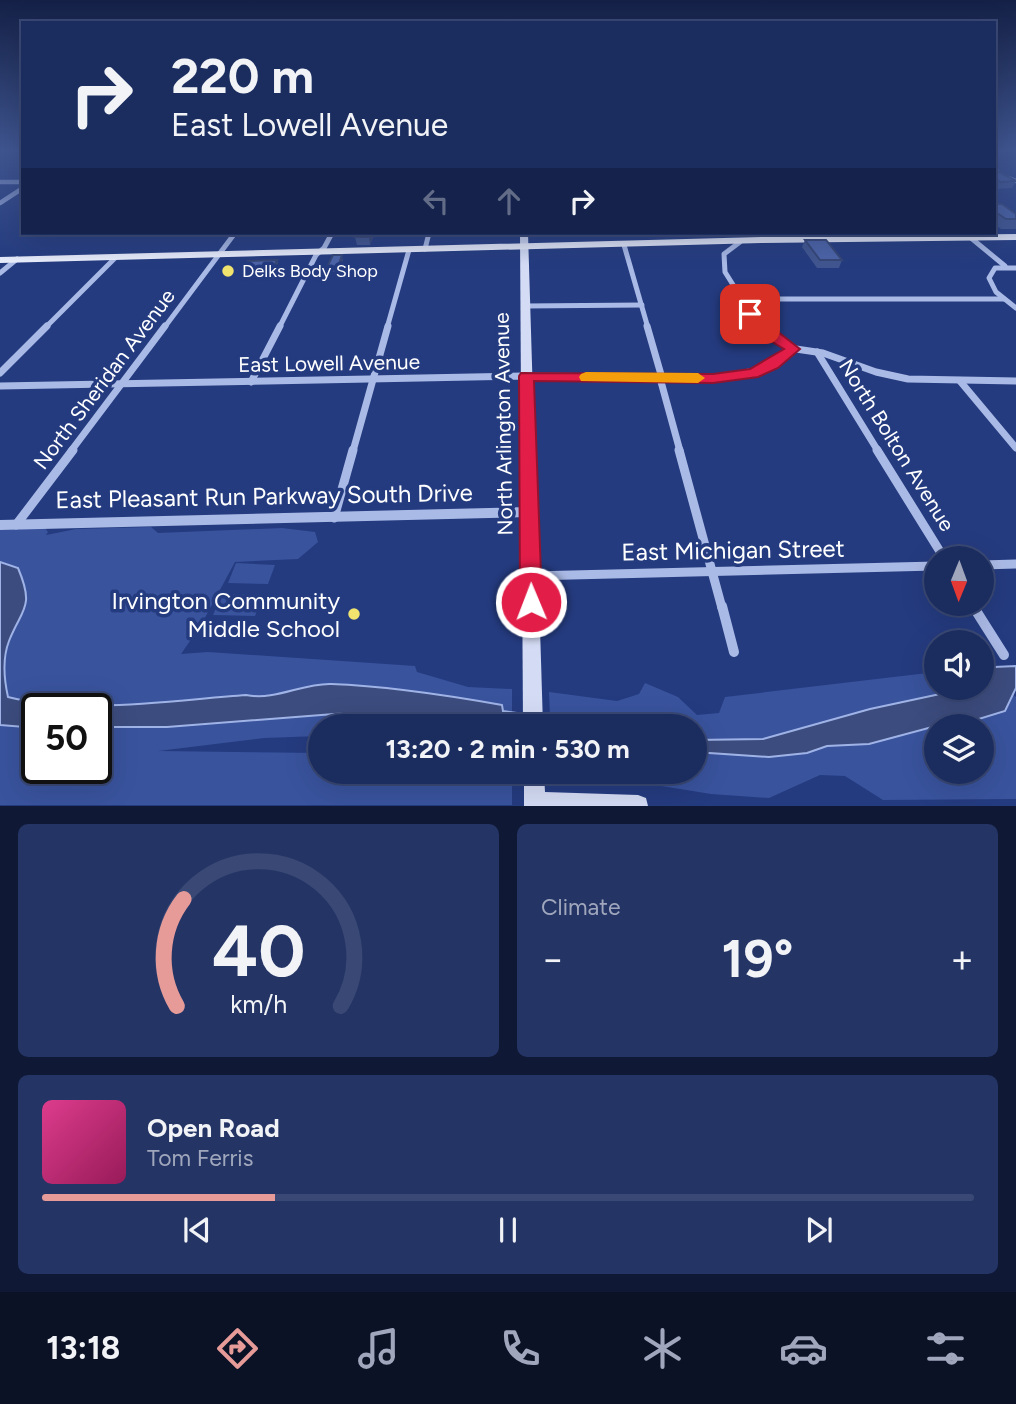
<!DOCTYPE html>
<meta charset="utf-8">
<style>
:root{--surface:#1b2c5f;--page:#243465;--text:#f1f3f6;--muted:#a0a7bd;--line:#394874;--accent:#e69b98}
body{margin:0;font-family:Figtree,sans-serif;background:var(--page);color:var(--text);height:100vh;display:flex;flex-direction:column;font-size:26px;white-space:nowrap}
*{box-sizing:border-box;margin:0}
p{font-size:23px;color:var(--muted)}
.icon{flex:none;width:38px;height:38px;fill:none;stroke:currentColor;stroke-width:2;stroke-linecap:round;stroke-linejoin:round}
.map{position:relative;height:806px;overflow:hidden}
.drawer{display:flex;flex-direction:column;gap:18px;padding:18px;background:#0f1834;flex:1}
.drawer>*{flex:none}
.top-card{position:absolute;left:21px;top:21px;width:975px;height:214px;border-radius:0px;box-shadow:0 7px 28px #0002,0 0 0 2px var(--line);background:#1b2c5f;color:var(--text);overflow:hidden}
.needle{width:46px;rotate:181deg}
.fabs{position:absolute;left:924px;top:546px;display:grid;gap:14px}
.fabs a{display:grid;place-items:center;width:70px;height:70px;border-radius:50%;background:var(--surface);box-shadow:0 7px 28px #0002,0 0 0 2px var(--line);font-size:35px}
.speed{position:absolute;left:21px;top:693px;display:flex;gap:14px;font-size:35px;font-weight:700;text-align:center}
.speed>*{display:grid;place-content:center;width:91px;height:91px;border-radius:50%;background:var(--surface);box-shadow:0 7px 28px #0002,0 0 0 2px var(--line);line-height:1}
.speed .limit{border:4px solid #111;border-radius:10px;background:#fff;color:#111}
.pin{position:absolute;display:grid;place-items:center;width:60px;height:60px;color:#fff;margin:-30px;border-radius:14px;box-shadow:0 4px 10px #0006}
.me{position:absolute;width:77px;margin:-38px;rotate:359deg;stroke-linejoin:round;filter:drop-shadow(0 0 5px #0008)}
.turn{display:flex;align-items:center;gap:24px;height:147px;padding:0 35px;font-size:32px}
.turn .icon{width:91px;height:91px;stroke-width:2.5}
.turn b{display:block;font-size:49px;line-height:60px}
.lanes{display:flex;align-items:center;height:66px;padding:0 35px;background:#0003;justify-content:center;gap:35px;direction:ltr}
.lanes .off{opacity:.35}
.big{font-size:52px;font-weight:700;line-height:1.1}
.drawer .tile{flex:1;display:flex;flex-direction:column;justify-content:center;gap:10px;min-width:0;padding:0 24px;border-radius:10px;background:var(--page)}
.drawer .dial{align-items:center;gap:0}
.dial svg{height:182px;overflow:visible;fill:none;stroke:var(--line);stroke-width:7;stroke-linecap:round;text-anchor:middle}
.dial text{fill:var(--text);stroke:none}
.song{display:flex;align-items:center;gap:21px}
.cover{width:84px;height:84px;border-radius:10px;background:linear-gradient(135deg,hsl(330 70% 55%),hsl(330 70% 35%))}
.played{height:7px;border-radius:4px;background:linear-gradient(90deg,var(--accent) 25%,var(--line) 25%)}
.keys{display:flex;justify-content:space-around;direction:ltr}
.heat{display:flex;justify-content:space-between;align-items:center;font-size:38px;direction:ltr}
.drawer .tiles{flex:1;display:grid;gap:18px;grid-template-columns:1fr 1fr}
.tile:last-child{grid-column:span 2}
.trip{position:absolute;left:308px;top:714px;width:399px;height:70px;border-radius:35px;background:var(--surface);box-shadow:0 7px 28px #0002,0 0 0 2px var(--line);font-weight:700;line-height:70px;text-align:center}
.tabs{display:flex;height:112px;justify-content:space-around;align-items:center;background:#0b1226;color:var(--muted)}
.tabs .icon{width:49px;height:49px}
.tabs .on{color:var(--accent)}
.tabs b{font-size:32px;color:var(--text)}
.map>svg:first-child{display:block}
.green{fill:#39539d;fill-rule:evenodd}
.water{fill:#3c4c7e;stroke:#9fb3e7;stroke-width:2}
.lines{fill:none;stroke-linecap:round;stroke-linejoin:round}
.minor-far4{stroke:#aabae6;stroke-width:4.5}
.minor-far3{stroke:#aabae6;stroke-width:5}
.minor-far2{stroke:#aabae6;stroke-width:7}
.minor-far1{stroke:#aabae6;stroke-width:9}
.minor{stroke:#aabae6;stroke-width:10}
.tertiary{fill:#aabae6;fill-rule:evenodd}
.secondary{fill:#d4dcf5;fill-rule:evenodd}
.primary{fill:#ebeffd;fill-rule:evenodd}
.wall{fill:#415690}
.shaded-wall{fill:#354676}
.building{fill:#4c64a8;stroke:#354676;stroke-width:2}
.route{fill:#e11d48;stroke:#92132f;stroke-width:2}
.slow{fill:#f59e0b}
.poi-dot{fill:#f0e36e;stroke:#243b7f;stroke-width:2.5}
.labels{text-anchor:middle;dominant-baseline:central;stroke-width:7;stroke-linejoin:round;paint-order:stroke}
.far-poi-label{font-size:18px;fill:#fff;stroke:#243b7f;text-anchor:start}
.street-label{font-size:21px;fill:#fff;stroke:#243b7f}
.near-street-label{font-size:24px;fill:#fff;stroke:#243b7f}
.near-poi-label{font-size:24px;fill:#fff;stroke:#243b7f;text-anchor:end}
</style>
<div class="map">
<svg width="1016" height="806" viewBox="0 0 1016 806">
<rect width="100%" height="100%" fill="#243b7f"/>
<g class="green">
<path d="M151,527L158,533L282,528L315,532L318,542L298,559L235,562L201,625L181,654L208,652L415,666L417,672L468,687L512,689V712L467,707L334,710L513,724L320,726V736L264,738L158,751L320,753V772H512V805H0V530L45,528L48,532L46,535L76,529ZM37,709H96V768H37Z"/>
<path d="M236,563L275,565L268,584L228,583Z"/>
<path d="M222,594L263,595L255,616L213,615Z"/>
<path d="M936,672V688H968L870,709L763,739L695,740V726H612L550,717L549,692L617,701L639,694L645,683L678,697L697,715L719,713L725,697Z"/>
<path d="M1012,694L1016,697V799L883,800L845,776L820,775L769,798L711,794L643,783L560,782L558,772H695V752L769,757L807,753L827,746L869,744L899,734L936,728V772H982V726H948L969,722Z"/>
</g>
<g class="water">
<path d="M0,562L18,568C35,608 22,608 9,641C2,659 4,679 8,697C78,715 174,700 246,695C276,701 302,683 331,684C387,686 446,695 502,705L503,711L612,726H520L504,723L503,725L347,713L167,727H96V709H37V728L0,725Z"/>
<path d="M1016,666V688L1005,711L969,722L936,726L869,744L827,746L807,753L769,757L695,752V740L763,739L870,709L968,688H982V679L994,667Z"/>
</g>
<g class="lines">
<g class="minor-far4">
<path d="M994,168L1000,175L1016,181"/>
<path d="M0,182H23"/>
<path d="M0,203L23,188"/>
</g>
<g class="minor-far3">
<path d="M965,233L1005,266"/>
<path d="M740,242L724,254L725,272L757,323L763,328"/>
<path d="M624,245L648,328"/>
<path d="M425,249L429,233"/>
<path d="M1016,268H995L989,278L996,292L1016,308"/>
<path d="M0,273L17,259"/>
<path d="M742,299H1004"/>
<path d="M525,306L642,305"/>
<path d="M45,328L116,257"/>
<path d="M164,328L235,233"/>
<path d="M279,328L316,255L324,248L332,233"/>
<path d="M387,328L409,250"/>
</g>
<g class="minor-far2">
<path d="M647,326L662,378"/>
<path d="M761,326L793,349"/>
<path d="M817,352L878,451"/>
<path d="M0,373L47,326"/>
<path d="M660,378L680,451"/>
<path d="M960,381L1016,448"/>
<path d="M251,382L280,326"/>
<path d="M0,386L527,376L720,378L764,369L787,352L796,349L823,353L876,372L908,379L1016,381"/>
<path d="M71,451L165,326"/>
<path d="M353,451L388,326"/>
</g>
<g class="minor-far1">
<path d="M679,450L722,608"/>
<path d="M877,450L944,558"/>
<path d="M334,518L353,450"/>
<path d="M16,525L73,450"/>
<path d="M982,565L1016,564"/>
<path d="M531,576L936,566"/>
<path d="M972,604L975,608"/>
</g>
<g class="minor">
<path d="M722,606L734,652"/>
<path d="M973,606L1004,655"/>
</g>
<path class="tertiary" d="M529,507L533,508L535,512L533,516L529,517L0,530V520Z"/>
<g class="secondary">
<path d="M520,233H528L543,726H523Z"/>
<path d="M524,772H544L545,792L638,795L646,798L648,806H524Z"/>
</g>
<path class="primary" d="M1016,234V240L761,243L0,263V257L761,237Z"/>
</g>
<g class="wall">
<path d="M994,169L1016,181L1012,188L996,189L994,187Z"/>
<path d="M994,204L1016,214V229H1001L994,224Z"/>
<path d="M375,233L370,245H357L355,237Z"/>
<path d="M469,233H505V237L469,235Z"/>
<path d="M805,240L842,260L839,268H817L802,247Z"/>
<path d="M277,260L279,268L275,276L246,277L244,269Z"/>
<path d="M343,260L339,272H328L327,267Z"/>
</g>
<g class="shaded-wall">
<path d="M371,233H375L370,245L369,237Z"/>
<path d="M342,255L343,260L339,272L338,267Z"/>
<path d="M277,260L279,268L275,276L273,268Z"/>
</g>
<g class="building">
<path d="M994,169L1016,181L1000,182L994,177Z"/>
<path d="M994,204H1002L1016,214V219H1006L994,211Z"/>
<path d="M357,233H371L369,237H355Z"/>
<path d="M805,240H826L842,260H820Z"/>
<path d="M333,255H342L338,267H327Z"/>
<path d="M277,260L273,268L244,269L248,261Z"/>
</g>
<linearGradient id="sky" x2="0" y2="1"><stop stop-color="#142046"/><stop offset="0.57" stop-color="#3f5590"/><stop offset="1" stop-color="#3f5590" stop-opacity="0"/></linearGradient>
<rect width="1016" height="264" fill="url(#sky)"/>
<path class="route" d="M750,310L800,349L778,368L758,377L713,383L534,381L542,602L539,609L531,612L523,609L520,602L519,376L521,373L713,374L750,369L784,349L764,337L745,316L743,314Z"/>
<path class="slow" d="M586,372L698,373L705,378L698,383L581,381L579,377L581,374Z"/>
<g class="poi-dot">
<circle cx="228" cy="271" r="7"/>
<circle cx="354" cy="614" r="7"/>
</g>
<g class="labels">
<g class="far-poi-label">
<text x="242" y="271">Delks Body Shop</text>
</g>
<g class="street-label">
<text transform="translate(329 363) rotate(-1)">East Lowell Avenue</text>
<text transform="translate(104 379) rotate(-53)">North Sheridan Avenue</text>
<text transform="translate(503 424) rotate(-91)">North Arlington Avenue</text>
<text transform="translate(897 445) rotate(58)">North Bolton Avenue</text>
</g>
<g class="near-street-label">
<text transform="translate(264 496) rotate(-1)">East Pleasant Run Parkway South Drive</text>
<text transform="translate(733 550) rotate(-1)">East Michigan Street</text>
</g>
<g class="near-poi-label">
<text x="340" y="600">Irvington Community<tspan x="340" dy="28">Middle School</tspan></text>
</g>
</g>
</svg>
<div class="fabs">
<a><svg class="needle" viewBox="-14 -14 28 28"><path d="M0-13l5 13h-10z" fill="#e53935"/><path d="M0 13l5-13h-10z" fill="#a0a7bd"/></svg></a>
<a><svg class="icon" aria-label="sound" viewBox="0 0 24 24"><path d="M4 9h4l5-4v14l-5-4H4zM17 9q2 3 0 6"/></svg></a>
<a><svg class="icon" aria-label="layers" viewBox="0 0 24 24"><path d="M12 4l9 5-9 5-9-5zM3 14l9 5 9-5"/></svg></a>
</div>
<div class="speed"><div class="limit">50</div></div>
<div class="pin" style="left:750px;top:314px;background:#d93025"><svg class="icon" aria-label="arrive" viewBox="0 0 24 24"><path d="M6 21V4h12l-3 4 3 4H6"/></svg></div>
<svg class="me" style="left:531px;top:602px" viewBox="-20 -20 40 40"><circle r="17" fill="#e11d48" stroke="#fff" stroke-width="3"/><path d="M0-11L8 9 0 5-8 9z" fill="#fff"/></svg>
<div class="trip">13:20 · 2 min · 530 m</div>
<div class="top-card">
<div class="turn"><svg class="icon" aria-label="right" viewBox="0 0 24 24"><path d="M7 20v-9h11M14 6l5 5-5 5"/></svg><div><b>220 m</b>East Lowell Avenue</div></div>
<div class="lanes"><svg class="icon off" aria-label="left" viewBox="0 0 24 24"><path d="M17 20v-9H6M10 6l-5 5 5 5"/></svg><svg class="icon off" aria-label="ahead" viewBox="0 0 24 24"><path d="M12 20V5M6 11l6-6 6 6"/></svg><svg class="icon" aria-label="right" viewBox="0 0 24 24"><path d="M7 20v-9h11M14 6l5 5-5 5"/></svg></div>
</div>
</div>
<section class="drawer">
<div class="tiles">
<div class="tile dial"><svg viewBox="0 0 100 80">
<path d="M14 69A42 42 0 1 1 86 69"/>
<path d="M14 69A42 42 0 0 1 17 22" stroke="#e69b98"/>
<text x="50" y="56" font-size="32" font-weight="700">40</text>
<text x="50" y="72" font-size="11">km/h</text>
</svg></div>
<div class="tile"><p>Climate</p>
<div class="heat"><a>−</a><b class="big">19°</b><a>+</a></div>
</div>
<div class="tile">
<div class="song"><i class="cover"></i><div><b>Open Road</b><p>Tom Ferris</p></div></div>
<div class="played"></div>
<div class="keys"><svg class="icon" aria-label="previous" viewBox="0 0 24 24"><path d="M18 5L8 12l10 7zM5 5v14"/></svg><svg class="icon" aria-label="pause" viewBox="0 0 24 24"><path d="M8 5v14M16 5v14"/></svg><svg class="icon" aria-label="next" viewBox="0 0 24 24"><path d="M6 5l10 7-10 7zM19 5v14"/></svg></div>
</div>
</div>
</section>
<nav class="tabs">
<b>13:18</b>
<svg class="icon on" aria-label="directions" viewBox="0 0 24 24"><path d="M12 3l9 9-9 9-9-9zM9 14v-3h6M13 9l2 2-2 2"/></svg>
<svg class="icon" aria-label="music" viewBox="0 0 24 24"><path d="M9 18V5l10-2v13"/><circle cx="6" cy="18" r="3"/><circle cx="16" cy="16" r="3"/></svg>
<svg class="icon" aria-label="phone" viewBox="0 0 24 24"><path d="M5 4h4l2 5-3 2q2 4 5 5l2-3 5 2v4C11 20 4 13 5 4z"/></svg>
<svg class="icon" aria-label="climate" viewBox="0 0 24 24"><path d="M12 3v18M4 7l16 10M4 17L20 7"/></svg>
<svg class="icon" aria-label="car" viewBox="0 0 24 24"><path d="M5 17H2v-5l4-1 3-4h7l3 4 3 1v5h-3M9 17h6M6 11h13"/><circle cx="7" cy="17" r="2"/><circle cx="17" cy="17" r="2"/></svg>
<svg class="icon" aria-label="filters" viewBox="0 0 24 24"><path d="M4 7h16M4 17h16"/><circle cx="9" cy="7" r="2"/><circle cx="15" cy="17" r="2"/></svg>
</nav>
